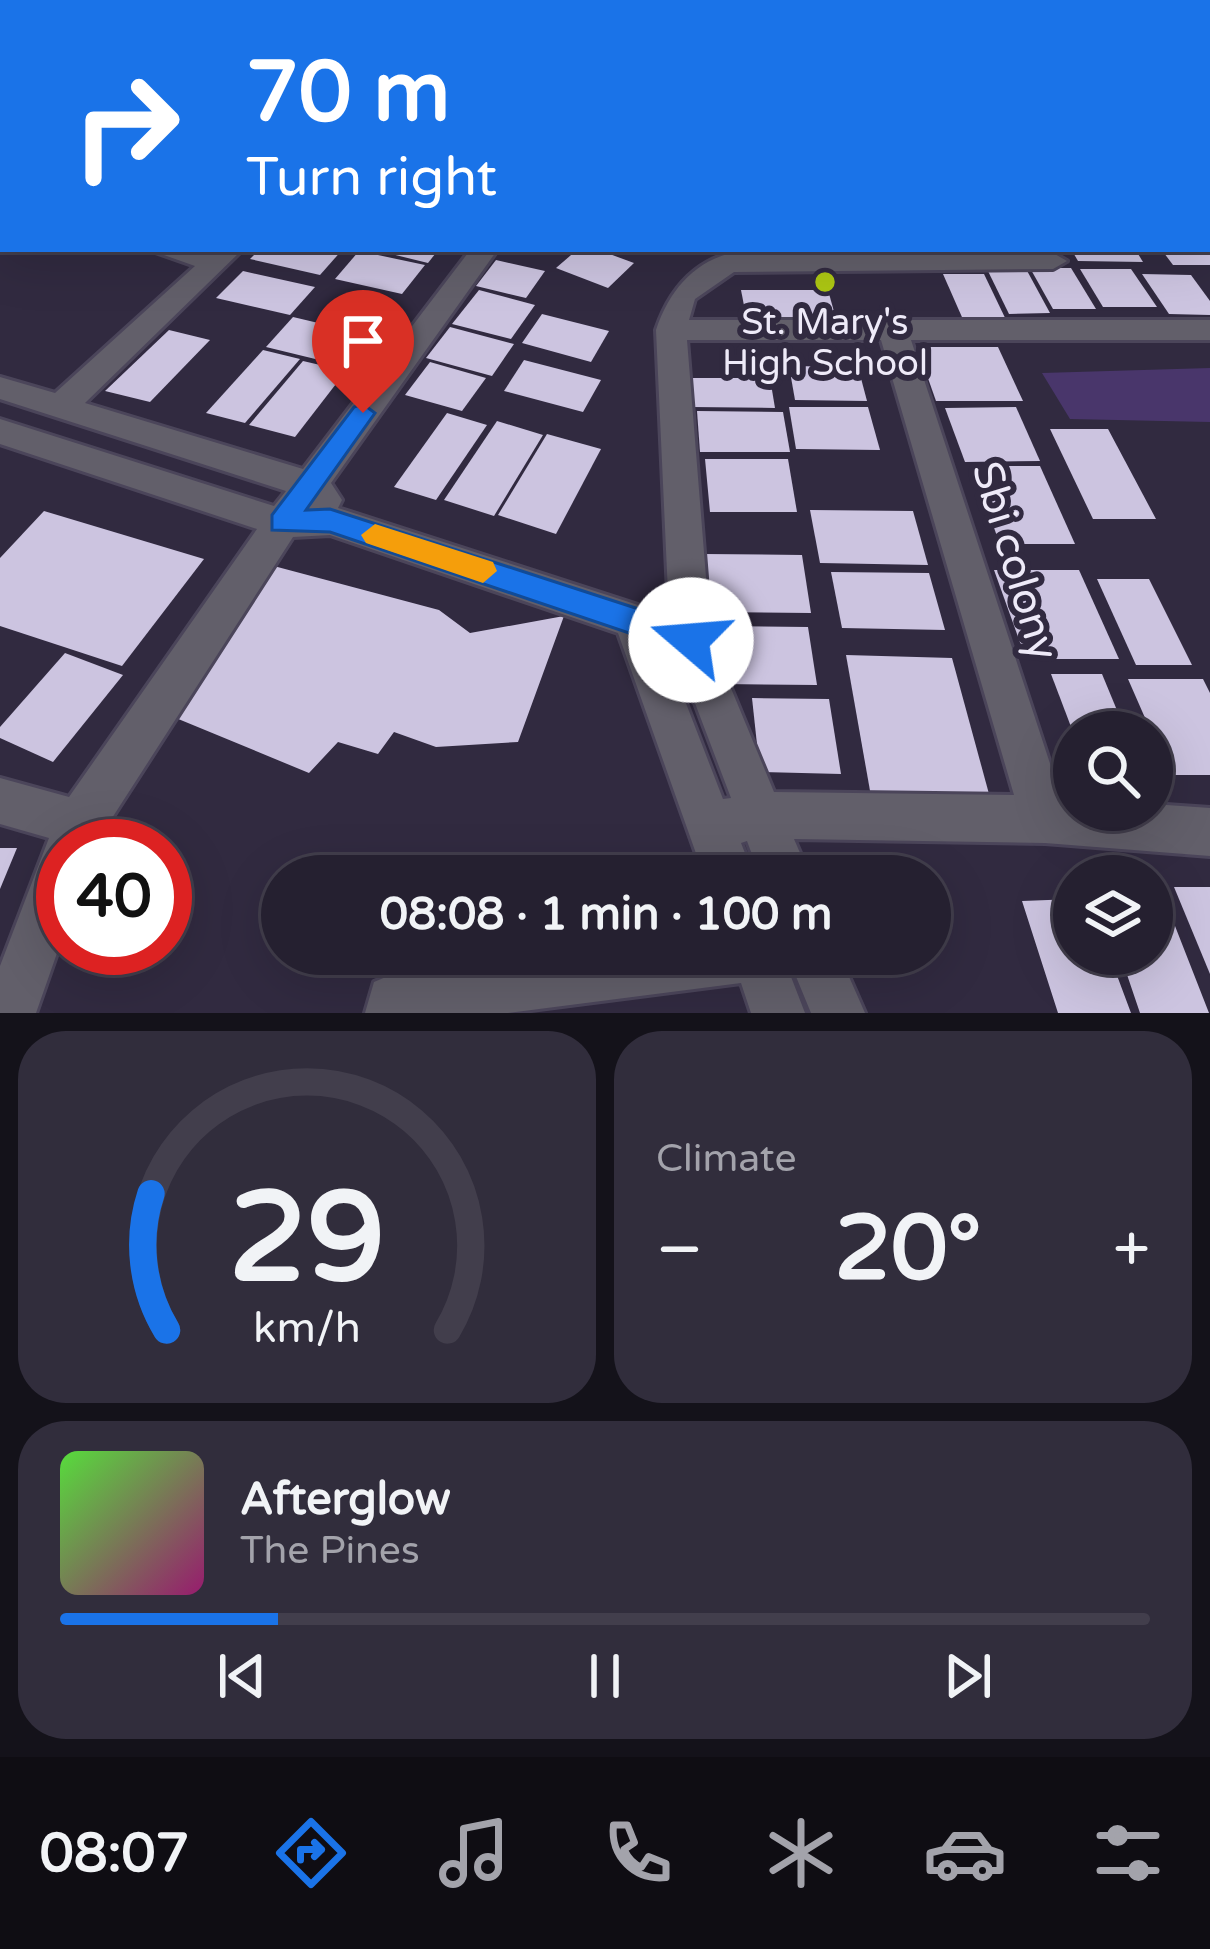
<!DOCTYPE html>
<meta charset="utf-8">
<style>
:root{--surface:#252030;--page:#312d3c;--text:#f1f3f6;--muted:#a3a3ab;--line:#423e4c;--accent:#1a73e8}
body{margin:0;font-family:"Varela Round",sans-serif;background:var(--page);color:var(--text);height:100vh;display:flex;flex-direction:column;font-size:45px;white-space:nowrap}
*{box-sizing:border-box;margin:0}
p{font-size:39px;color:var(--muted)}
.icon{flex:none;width:66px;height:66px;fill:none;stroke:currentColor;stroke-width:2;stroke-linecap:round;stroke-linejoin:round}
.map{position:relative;height:1013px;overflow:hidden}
.panel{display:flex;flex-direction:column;gap:18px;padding:18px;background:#14121a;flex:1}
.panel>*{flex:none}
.guide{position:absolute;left:0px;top:0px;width:1212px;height:252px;box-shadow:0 12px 48px #0002,0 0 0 3px var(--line);background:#1a73e8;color:#fff;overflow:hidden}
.controls{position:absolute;left:1053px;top:711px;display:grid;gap:24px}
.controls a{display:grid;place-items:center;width:120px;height:120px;border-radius:50%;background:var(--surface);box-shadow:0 12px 48px #0002,0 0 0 3px var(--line);font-size:60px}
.speed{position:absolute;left:36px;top:819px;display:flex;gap:24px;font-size:60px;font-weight:700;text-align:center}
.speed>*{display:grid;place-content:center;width:156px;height:156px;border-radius:50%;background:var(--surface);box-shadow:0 12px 48px #0002,0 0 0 3px var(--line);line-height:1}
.speed .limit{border:18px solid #d22;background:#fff;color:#111}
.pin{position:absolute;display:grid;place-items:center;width:102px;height:102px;color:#fff;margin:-123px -51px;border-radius:50% 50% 50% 0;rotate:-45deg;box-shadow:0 0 12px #0007}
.pin .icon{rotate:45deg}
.me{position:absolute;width:132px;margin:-66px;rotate:288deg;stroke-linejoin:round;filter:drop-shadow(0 0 9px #0008)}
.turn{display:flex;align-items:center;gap:42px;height:252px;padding:0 48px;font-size:54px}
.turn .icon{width:156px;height:156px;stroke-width:2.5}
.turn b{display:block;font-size:84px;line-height:102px}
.big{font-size:90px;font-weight:800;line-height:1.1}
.panel .widget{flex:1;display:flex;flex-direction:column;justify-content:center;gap:18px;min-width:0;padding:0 42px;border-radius:48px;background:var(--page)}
.panel .dial{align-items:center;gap:0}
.dial svg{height:312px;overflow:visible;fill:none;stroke:var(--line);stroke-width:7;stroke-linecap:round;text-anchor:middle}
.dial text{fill:var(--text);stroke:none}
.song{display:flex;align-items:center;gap:36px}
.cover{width:144px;height:144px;border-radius:18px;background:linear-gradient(135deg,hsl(110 70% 55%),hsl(320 70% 35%))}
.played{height:12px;border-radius:6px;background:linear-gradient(90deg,var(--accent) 20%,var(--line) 20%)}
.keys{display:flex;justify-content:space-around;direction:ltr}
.heat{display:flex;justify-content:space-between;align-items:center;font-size:66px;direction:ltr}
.panel .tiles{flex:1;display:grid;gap:18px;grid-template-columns:1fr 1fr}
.widget:last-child{grid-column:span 2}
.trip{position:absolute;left:261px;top:855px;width:690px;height:120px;border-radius:60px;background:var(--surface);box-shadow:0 12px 48px #0002,0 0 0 3px var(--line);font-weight:800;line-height:120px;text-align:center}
.menu{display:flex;height:192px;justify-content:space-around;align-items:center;background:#0f0d13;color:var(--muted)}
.menu .icon{width:84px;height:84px}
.menu .selected{color:var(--accent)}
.menu b{font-size:54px;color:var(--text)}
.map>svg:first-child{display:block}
.green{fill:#49366b}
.building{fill:#ccc4e0}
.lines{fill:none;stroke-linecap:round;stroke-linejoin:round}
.minor-casing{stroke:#4b455a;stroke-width:6}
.minor{fill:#625f6a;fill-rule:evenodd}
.route{fill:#1a73e8;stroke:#114b97;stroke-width:3}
.slow{fill:#f59e0b}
.poi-dot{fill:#acc613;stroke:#312a40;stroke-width:4.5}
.labels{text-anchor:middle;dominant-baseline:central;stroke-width:12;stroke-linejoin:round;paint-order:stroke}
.far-poi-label{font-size:36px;fill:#eeeaf8;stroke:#312a40}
.street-label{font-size:42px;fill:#eeeaf8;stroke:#312a40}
</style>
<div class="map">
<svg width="1210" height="1013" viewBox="0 0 1210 1013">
<rect width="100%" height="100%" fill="#312a40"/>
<path class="green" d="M1210,368V422L1070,419L1042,373Z"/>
<g class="building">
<path d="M260,249H343L320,275L250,259Z"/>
<path d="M371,249H439L428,263Z"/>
<path d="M578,249H596L634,263L608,288L556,268Z"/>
<path d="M1071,249H1135L1143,262L1078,261Z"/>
<path d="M1161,249H1210V265H1173Z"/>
<path d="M359,251L425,265L402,294L335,279Z"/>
<path d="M496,260L545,271L526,298L476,286Z"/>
<path d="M986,267H1025L1050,313L1009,314Z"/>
<path d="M1030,268H1071L1096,309H1053Z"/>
<path d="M1080,269H1131L1157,307H1103Z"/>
<path d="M243,271L315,287L290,315L216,298Z"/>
<path d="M943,274H984L1008,324H965Z"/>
<path d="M1142,274L1191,275L1210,301V315L1169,314Z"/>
<path d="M479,290L535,305L511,339L452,324Z"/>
<path d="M741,290H828L838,326H748Z"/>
<path d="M542,314L609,331L591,362L522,343Z"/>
<path d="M293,317L369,335L344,366L266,347Z"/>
<path d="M450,327L514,344L492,376L426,358Z"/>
<path d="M169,330L210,340L150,402L105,391Z"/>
<path d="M917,347H998L1023,401H936Z"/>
<path d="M263,350L300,359L245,423L206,413Z"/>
<path d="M524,360L601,380L583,412L504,391Z"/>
<path d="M303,361L346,371L295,437L249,425Z"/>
<path d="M430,362L486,378L462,411L405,395Z"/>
<path d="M789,366L858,367L867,401L795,400Z"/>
<path d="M689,378H770L775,408L691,407Z"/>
<path d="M789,407H868L880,450L796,449Z"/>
<path d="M1016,407L1040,461L965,462L945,408Z"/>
<path d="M697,411L783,412L790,452H700Z"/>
<path d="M447,413L487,425L436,500L394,487Z"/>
<path d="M497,421L543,435L494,516L444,500Z"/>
<path d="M1050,429H1108L1156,519H1093Z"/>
<path d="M547,434L601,449L556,534L498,515Z"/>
<path d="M705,459H788L797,512H710Z"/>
<path d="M971,466H1040L1075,544H1000Z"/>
<path d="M810,510L913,511L928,565L820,563Z"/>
<path d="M44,511L204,559L122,666L0,626V558Z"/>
<path d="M703,554L802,555L811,613L707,612Z"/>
<path d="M270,565L439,610L470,633L564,616L518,742L436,747L394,732L378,754L338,742L309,773L171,716Z"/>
<path d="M994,570H1079L1119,659H1026Z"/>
<path d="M831,572L929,573L945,630L842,628Z"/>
<path d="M1097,579H1149L1192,665H1136Z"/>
<path d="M718,626L808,627L817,685L722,684Z"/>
<path d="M65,653L123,675L53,762L0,738V727Z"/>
<path d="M846,655L952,658L992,805L872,802Z"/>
<path d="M1051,674H1102L1126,732H1073Z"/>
<path d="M1128,679H1203L1210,693V775H1170Z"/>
<path d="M752,698L829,699L841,774L760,772Z"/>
<path d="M0,848H17L0,889Z"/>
<path d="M1152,885H1159L1209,1013H1140L1120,954H1152Z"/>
<path d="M1174,887H1210V974Z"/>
<path d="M1074,899V954H1109L1131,1013H1058L1022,901Z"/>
</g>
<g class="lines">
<defs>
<g id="minor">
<path d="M0,0H16L3,3L0,11Z"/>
<path d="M1007,0H1025L1026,3H1008Z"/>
<path d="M1168,0H1188L1190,3H1170Z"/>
<rect x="1209" y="18" width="1" height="12"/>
<rect x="1209" y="48" width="1" height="12"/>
<path d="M1,113H3V127L0,126Z"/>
<rect x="1209" y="125" width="1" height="14"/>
<rect x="1209" y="172" width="1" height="15"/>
<rect x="0" y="203" width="3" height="16"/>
<rect x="1209" y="208" width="1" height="16"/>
<path d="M147,249L209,253L243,249L85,403L303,469L471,249H498L331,483L342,500L338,508L669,615L656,330C673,279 708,249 763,249L758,255L1053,253L1067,261L1053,269L734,272L695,299L689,320H1210V340H911L1061,797L1074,798V810H1152V804L1210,808V856L1045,843L794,839L810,876H760L747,841L741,843L754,876H704L618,633L330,535L293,537L94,846H63V936L36,1013H0V966L49,838L0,824V778L69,797L257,529L0,444V419L274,506L286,491L0,399V377L55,393L195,266ZM687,340H881L1014,795L774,792L711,640ZM665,649L676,653L731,798L723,799Z"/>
<path d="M558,954H839L865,1013H811L790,962L788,969L805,1013H751L741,983L508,1013H365L374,982L393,974Z"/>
</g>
</defs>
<use href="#minor" class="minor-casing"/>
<use href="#minor" class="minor"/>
</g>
<path class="route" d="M363,404L375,413L306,510L330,509L691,626L702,630L707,640L702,650L691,654L330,532L272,530V515L354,407Z"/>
<path class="slow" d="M375,524L493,562L497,571L483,583L366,543L361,535Z"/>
<circle class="poi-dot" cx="825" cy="282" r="12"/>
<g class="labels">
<g class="far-poi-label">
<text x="825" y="322">St. Mary's<tspan x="825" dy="41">High School</tspan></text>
</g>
<g class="street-label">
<text transform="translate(1015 561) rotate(73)">Sbi colony</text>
</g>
</g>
</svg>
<div class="controls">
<a><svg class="icon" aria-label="search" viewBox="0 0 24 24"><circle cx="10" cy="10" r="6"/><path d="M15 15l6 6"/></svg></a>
<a><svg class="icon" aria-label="layers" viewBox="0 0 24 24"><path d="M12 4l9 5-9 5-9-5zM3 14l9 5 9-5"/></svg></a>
</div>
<div class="speed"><div class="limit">40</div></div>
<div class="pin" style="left:363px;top:413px;background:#d93025"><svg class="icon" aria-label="arrive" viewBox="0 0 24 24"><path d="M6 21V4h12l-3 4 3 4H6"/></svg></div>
<svg class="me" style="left:691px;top:640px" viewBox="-20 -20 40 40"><circle r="19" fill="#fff"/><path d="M0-13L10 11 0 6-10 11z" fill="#1a73e8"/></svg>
<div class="trip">08:08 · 1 min · 100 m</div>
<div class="guide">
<div class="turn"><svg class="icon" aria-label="right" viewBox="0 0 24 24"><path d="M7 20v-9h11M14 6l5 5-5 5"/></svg><div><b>70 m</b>Turn right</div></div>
</div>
</div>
<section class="panel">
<div class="tiles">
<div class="widget dial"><svg viewBox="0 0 100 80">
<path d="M14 69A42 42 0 1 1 86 69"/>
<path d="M14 69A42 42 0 0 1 10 34" stroke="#1a73e8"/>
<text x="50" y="56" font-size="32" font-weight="700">29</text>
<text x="50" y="72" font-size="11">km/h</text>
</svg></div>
<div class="widget"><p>Climate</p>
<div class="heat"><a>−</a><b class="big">20°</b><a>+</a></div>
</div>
<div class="widget">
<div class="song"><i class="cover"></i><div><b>Afterglow</b><p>The Pines</p></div></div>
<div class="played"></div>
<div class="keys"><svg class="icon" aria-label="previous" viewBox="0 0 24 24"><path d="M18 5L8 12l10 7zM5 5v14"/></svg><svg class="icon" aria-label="pause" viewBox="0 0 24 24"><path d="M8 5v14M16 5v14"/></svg><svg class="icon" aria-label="next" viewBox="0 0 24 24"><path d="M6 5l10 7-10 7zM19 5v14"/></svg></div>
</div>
</div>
</section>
<nav class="menu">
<b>08:07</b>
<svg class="icon selected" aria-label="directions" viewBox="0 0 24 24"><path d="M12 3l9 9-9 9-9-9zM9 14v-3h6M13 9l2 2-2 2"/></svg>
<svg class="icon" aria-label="music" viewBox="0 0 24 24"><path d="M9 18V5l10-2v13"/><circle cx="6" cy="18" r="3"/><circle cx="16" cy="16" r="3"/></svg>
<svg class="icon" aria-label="phone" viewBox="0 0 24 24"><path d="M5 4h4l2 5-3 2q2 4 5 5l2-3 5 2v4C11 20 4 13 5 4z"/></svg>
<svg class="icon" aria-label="climate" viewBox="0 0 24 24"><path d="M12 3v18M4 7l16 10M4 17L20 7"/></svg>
<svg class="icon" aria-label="car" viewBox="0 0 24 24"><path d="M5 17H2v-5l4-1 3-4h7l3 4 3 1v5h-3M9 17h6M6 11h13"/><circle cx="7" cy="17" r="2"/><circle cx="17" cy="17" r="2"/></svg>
<svg class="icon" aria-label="filters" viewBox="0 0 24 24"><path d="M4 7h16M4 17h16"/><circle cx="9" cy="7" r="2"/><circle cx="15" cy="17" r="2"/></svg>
</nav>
